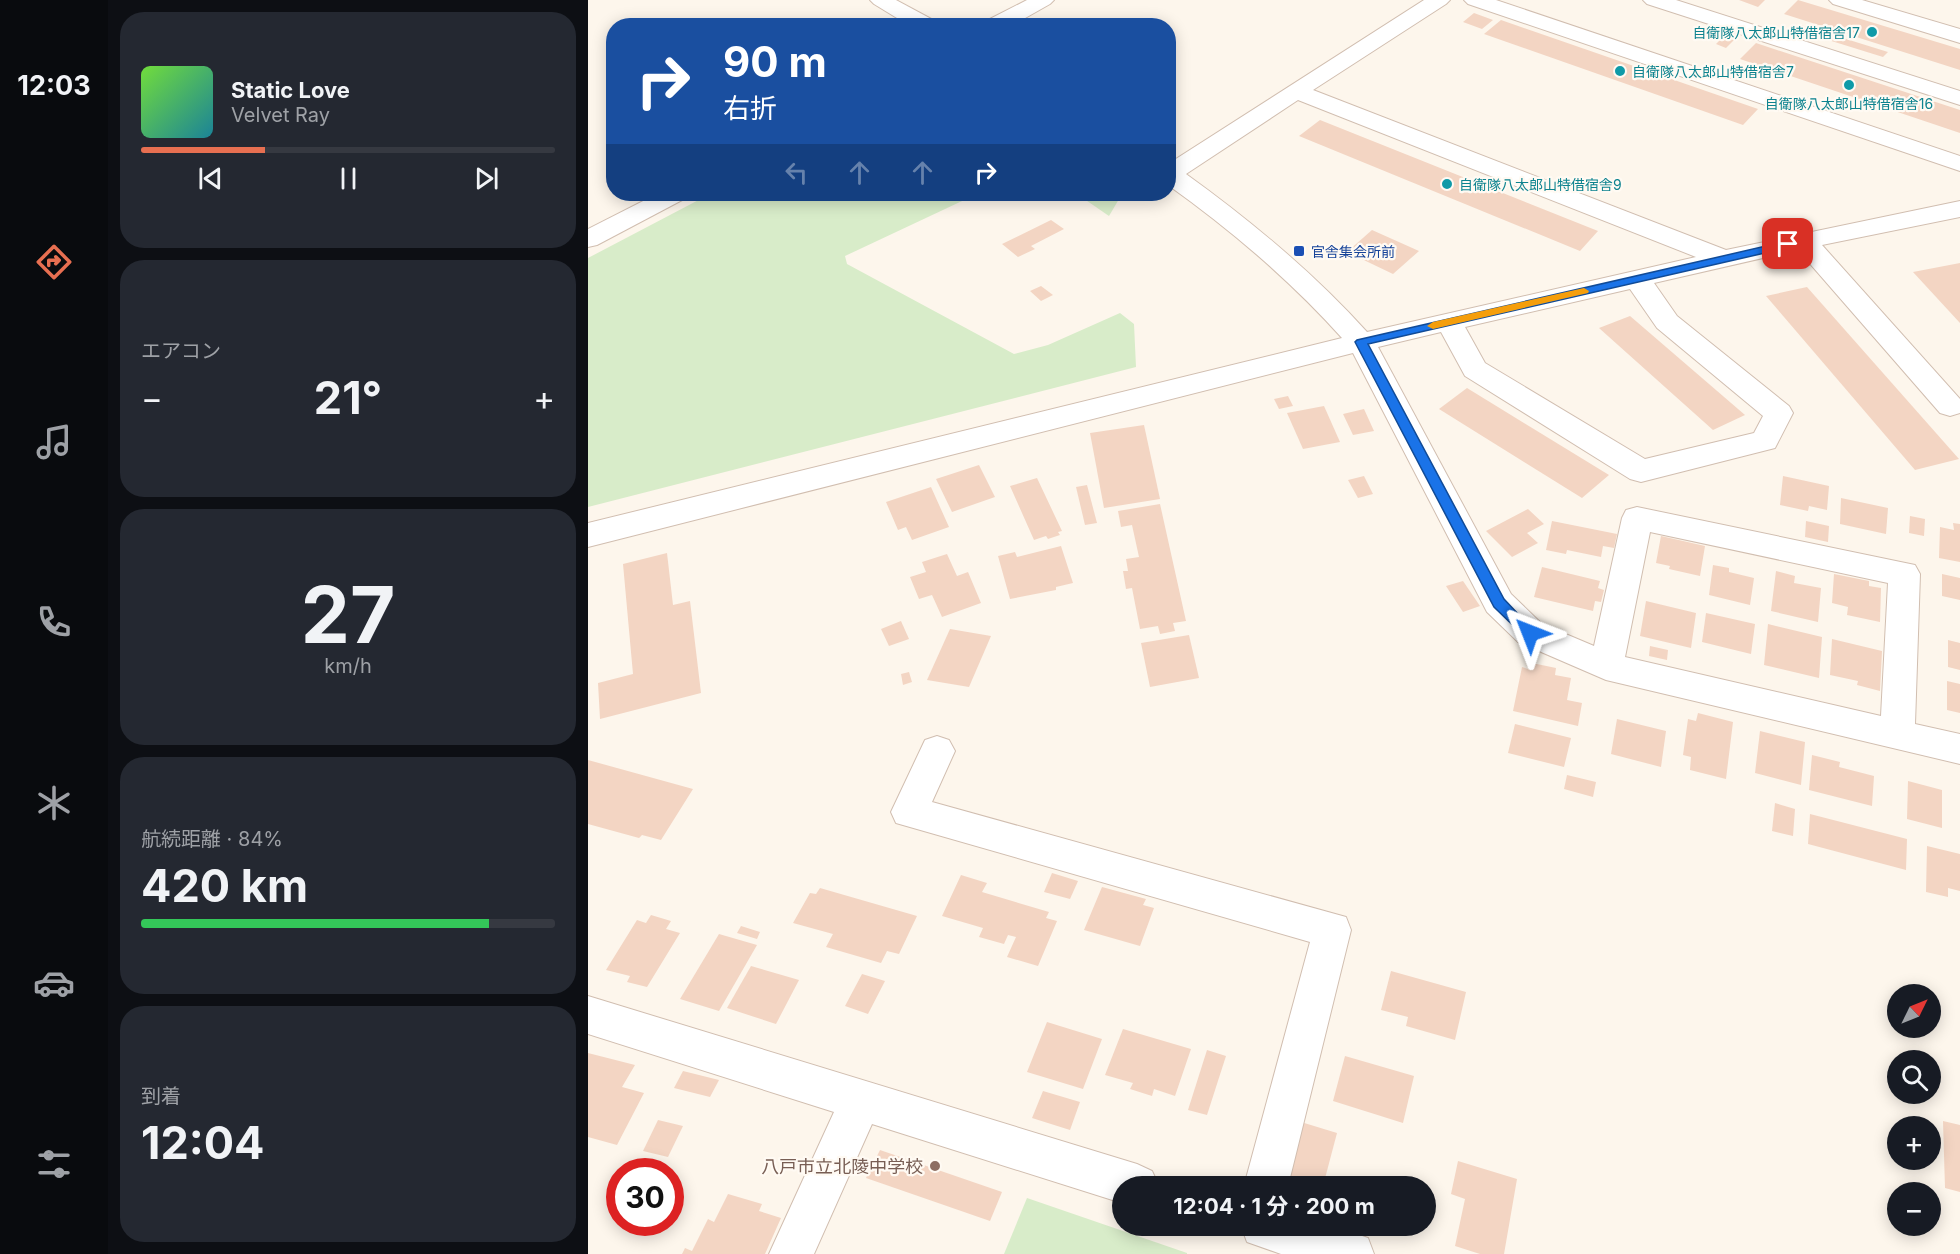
<!DOCTYPE html>
<html lang="ja">
<meta charset="utf-8">
<style>
:root{--surface:#171b24;--page:#242831;--text:#f1f3f6;--muted:#9ea1a6;--line:#363941;--accent:#e76f51}
body{margin:0;font-family:Inter,"Noto Sans JP",sans-serif;background:var(--page);color:var(--text);height:100vh;display:flex;flex-direction:column;font-size:22px;white-space:nowrap}
*{box-sizing:border-box;margin:0}
p{font-size:20px;color:var(--muted)}
.icon{flex:none;width:33px;height:33px;fill:none;stroke:currentColor;stroke-width:2;stroke-linecap:round;stroke-linejoin:round}
.map{position:relative;flex:1;overflow:hidden}
.details{display:flex;flex-direction:column;gap:12px;padding:12px;background:#0d0f14;width:480px}
.details>*{flex:none}
.guide{position:absolute;left:18px;top:18px;width:570px;height:183px;border-radius:24px;box-shadow:0 3px 15px #0003;background:#1a4fa0;color:#fff;overflow:hidden}
.needle{width:39px;rotate:47deg}
.fabs{position:absolute;left:1299px;top:984px;display:grid;gap:12px}
.fabs a{display:grid;place-items:center;width:54px;height:54px;border-radius:50%;background:var(--surface);box-shadow:0 3px 15px #0003;font-size:30px}
.speed{position:absolute;left:18px;top:1158px;display:flex;gap:12px;font-size:30px;font-weight:700;text-align:center}
.speed>*{display:grid;place-content:center;width:78px;height:78px;border-radius:50%;background:var(--surface);box-shadow:0 3px 15px #0003;line-height:1}
.speed .limit{border:9px solid #d22;background:#fff;color:#111}
.pin{position:absolute;display:grid;place-items:center;width:51px;height:51px;color:#fff;margin:-26px;border-radius:12px;box-shadow:0 3px 9px #0006}
.me{position:absolute;width:66px;margin:-33px;rotate:315deg;stroke-linejoin:round;filter:drop-shadow(0 0 4px #0008)}
.turn{display:flex;align-items:center;gap:21px;height:126px;padding:0 18px;font-size:27px}
.turn .icon{width:78px;height:78px;stroke-width:2.5}
.turn b{display:block;font-size:42px;line-height:51px}
.lanes{display:flex;align-items:center;height:57px;padding:0 18px;background:#0003;justify-content:center;gap:30px;direction:ltr}
.lanes .off{opacity:.35}
.big{font-size:45px;font-weight:700;line-height:1.1}
.details .tile{flex:1;display:flex;flex-direction:column;justify-content:center;gap:9px;min-width:0;padding:0 21px;border-radius:24px;background:var(--page)}
.details .dial{align-items:center;gap:0}
.dial b{font-size:78px;line-height:1}
.song{display:flex;align-items:center;gap:18px}
.cover{width:72px;height:72px;border-radius:9px;background:linear-gradient(135deg,hsl(100 70% 55%),hsl(190 70% 35%))}
.played{height:6px;border-radius:3px;background:linear-gradient(90deg,var(--accent) 30%,var(--line) 30%)}
.keys{display:flex;justify-content:space-around;direction:ltr}
.heat{display:flex;justify-content:space-between;align-items:center;font-size:33px;direction:ltr}
.charge{height:9px;border-radius:4px;background:linear-gradient(90deg,#34c759 84%,var(--line) 0)}
.trip{position:absolute;left:524px;top:1176px;width:324px;height:60px;border-radius:30px;background:var(--surface);box-shadow:0 3px 15px #0003;font-weight:700;line-height:60px;text-align:center}
main{display:flex;flex:1;min-height:0}
.tabs{display:flex;flex-direction:column;width:108px;justify-content:space-around;align-items:center;background:#090b0e;color:var(--muted)}
.tabs .icon{width:42px;height:42px}
.tabs .active{color:var(--accent)}
.tabs b{font-size:27px;color:var(--text)}
.map>svg:first-child{display:block}
.green{fill:#d8ecc9}
.building{fill:#f3d5c3}
.lines{fill:none;stroke-linecap:round;stroke-linejoin:round}
.street-casing{stroke:#d1beb0;stroke-width:2}
.street{fill:#fff;fill-rule:evenodd}
.route{fill:#1a73e8;stroke:#114b97;stroke-width:1.5}
.slow{fill:#f59e0b}
.culture-dot{fill:#0f9aa8;stroke:#fffaf3;stroke-width:2}
.transit-dot{fill:#1a4fb4;stroke:#fffaf3;stroke-width:2}
.education-dot{fill:#8d6e63;stroke:#fffaf3;stroke-width:2}
.labels{text-anchor:middle;dominant-baseline:central;stroke-width:4.5;stroke-linejoin:round;paint-order:stroke}
.far-culture-label{font-size:14px;fill:#0d838f;stroke:#fffaf3;text-anchor:start}
.far-transit-label{font-size:14px;fill:#164399;stroke:#fffaf3;text-anchor:start}
.near-education-label{font-size:18px;fill:#785e54;stroke:#fffaf3;text-anchor:end}
</style>
<main>
<nav class="tabs">
<b>12:03</b>
<svg class="icon active" aria-label="directions" viewBox="0 0 24 24"><path d="M12 3l9 9-9 9-9-9zM9 14v-3h6M13 9l2 2-2 2"/></svg>
<svg class="icon" aria-label="music" viewBox="0 0 24 24"><path d="M9 18V5l10-2v13"/><circle cx="6" cy="18" r="3"/><circle cx="16" cy="16" r="3"/></svg>
<svg class="icon" aria-label="phone" viewBox="0 0 24 24"><path d="M5 4h4l2 5-3 2q2 4 5 5l2-3 5 2v4C11 20 4 13 5 4z"/></svg>
<svg class="icon" aria-label="climate" viewBox="0 0 24 24"><path d="M12 3v18M4 7l16 10M4 17L20 7"/></svg>
<svg class="icon" aria-label="car" viewBox="0 0 24 24"><path d="M5 17H2v-5l4-1 3-4h7l3 4 3 1v5h-3M9 17h6M6 11h13"/><circle cx="7" cy="17" r="2"/><circle cx="17" cy="17" r="2"/></svg>
<svg class="icon" aria-label="filters" viewBox="0 0 24 24"><path d="M4 7h16M4 17h16"/><circle cx="9" cy="7" r="2"/><circle cx="15" cy="17" r="2"/></svg>
</nav>
<section class="details">
<div class="tile">
<div class="song"><i class="cover"></i><div><b>Static Love</b><p>Velvet Ray</p></div></div>
<div class="played"></div>
<div class="keys"><svg class="icon" aria-label="previous" viewBox="0 0 24 24"><path d="M18 5L8 12l10 7zM5 5v14"/></svg><svg class="icon" aria-label="pause" viewBox="0 0 24 24"><path d="M8 5v14M16 5v14"/></svg><svg class="icon" aria-label="next" viewBox="0 0 24 24"><path d="M6 5l10 7-10 7zM19 5v14"/></svg></div>
</div>
<div class="tile"><p>エアコン</p>
<div class="heat"><a>−</a><b class="big">21°</b><a>+</a></div>
</div>
<div class="tile dial"><b>27</b><p>km/h</p></div>
<div class="tile"><p>航続距離 · 84%</p><b class="big">420 km</b><div class="charge"></div></div>
<div class="tile"><p>到着</p><b class="big">12:04</b></div>
</section>
<div class="map">
<svg width="1372" height="1254" viewBox="0 0 1372 1254">
<rect width="100%" height="100%" fill="#fdf6ec"/>
<g class="green">
<path d="M122,194H389L257,256L259,264L426,354L460,345L532,313L546,324L548,367L0,507V258Z"/>
<path d="M489,194H534L521,216Z"/>
<path d="M439,1198L599,1253V1254H416Z"/>
</g>
<g class="building">
<path d="M1151,0H1177L1170,7Z"/>
<path d="M1210,0L1372,49V70L1196,14Z"/>
<path d="M886,13L905,20L894,29L875,22Z"/>
<path d="M913,20L1170,109L1155,125L896,34Z"/>
<path d="M1213,25L1300,52L1295,57L1208,30Z"/>
<path d="M1136,36L1147,39L1138,48L1128,44Z"/>
<path d="M1168,43L1372,110V133L1152,59Z"/>
<path d="M732,120L1010,231L992,251L711,136Z"/>
<path d="M463,220L476,229L443,246L447,249L430,257L414,244Z"/>
<path d="M784,230L831,251L805,274L759,252Z"/>
<path d="M1372,263V323L1325,272Z"/>
<path d="M453,286L465,295L453,301L442,291Z"/>
<path d="M1219,287L1371,459L1327,470L1178,296Z"/>
<path d="M1042,316L1157,415L1125,430L1011,328Z"/>
<path d="M879,388L1021,475L994,498L851,409Z"/>
<path d="M700,396L705,406L691,409L686,399Z"/>
<path d="M736,406L752,442L715,449L699,413Z"/>
<path d="M776,409L786,431L765,435L755,414Z"/>
<path d="M556,425L572,499L516,508L502,433Z"/>
<path d="M391,465L407,497L364,512L348,479Z"/>
<path d="M776,476L785,494L770,498L760,480Z"/>
<path d="M1195,476L1241,486L1239,510L1221,506L1220,511L1192,505Z"/>
<path d="M449,478L474,531L470,532L472,535L460,539L458,536L446,540L422,486Z"/>
<path d="M499,485L509,523L497,525L488,487Z"/>
<path d="M343,487L361,527L324,540L318,527L310,530L298,502Z"/>
<path d="M1253,498L1300,508L1298,534L1252,524Z"/>
<path d="M572,504L598,621L585,623L587,631L572,634L570,626L552,629L544,588L538,589L535,571H540L538,559L551,557L544,525L533,527L530,511Z"/>
<path d="M940,509L956,524L939,533L950,543L924,557L898,531Z"/>
<path d="M1322,516L1337,519L1336,536L1321,533Z"/>
<path d="M964,521L1029,534L1026,548L1015,546L1013,557L979,550L978,554L958,550Z"/>
<path d="M1218,521L1241,526L1240,542L1217,537Z"/>
<path d="M1365,523L1372,524V562L1351,558L1352,527L1366,530Z"/>
<path d="M1073,536L1117,546L1112,576L1081,569L1082,566L1068,563Z"/>
<path d="M473,546L485,583L468,587V590L422,599L410,556L427,552L429,557Z"/>
<path d="M79,553L85,605L102,601L113,693L12,719L10,683L45,674L35,564Z"/>
<path d="M359,554L369,576L380,572L393,603L354,617L344,595L331,599L322,577L338,572L334,562Z"/>
<path d="M1125,565L1141,568V572L1166,578L1162,605L1121,595Z"/>
<path d="M954,567L1012,581L1010,588L1016,590L1013,602L1007,601L1005,611L946,597Z"/>
<path d="M1188,571L1207,576L1206,583L1233,588L1230,622L1183,611Z"/>
<path d="M1246,574L1281,581V586L1293,588L1292,622L1259,615L1260,607L1244,603Z"/>
<path d="M1354,574L1372,578V600L1354,596Z"/>
<path d="M875,581L892,606L875,612L858,586Z"/>
<path d="M1058,601L1108,613L1103,648L1052,636Z"/>
<path d="M1118,613L1167,624L1163,654L1114,642Z"/>
<path d="M313,621L321,639L301,646L293,629Z"/>
<path d="M1180,624L1234,637L1231,678L1176,665Z"/>
<path d="M362,629L403,636L381,687L339,680Z"/>
<path d="M601,635L611,678L562,687L553,643Z"/>
<path d="M1244,639L1294,651L1292,691L1269,685L1270,681L1242,675Z"/>
<path d="M1360,640L1372,643V670L1360,667Z"/>
<path d="M1062,646L1080,650L1079,660L1061,656Z"/>
<path d="M944,663L968,668L967,675L983,678L979,700L994,703L990,726L925,711L934,667L943,670Z"/>
<path d="M321,672L324,682L315,685L313,674Z"/>
<path d="M1359,681L1372,684V713L1359,710Z"/>
<path d="M1110,713L1145,722L1138,779L1102,770L1103,757L1095,755L1100,719L1108,721Z"/>
<path d="M1029,719L1078,731L1073,767L1023,754Z"/>
<path d="M927,724L983,738L976,767L920,753Z"/>
<path d="M1172,731L1217,742L1213,785L1167,773Z"/>
<path d="M1224,755L1252,762L1251,767L1286,776L1284,806L1221,790Z"/>
<path d="M0,760L105,789L73,840L54,835L51,838L0,824Z"/>
<path d="M979,775L1008,782L1005,797L976,789Z"/>
<path d="M1320,781L1354,790V828L1319,819Z"/>
<path d="M1187,803L1207,809L1205,836L1184,831Z"/>
<path d="M1222,814L1319,839L1318,870L1220,844Z"/>
<path d="M1339,846L1372,854V891L1360,888V897L1338,892Z"/>
<path d="M464,873L490,881L482,899L456,892Z"/>
<path d="M373,875L399,883L394,892L461,912L458,918L469,921L450,966L419,957L428,937L420,935L416,944L391,937L395,928L354,916Z"/>
<path d="M514,887L558,899L555,905L566,908L552,946L496,930Z"/>
<path d="M232,888L329,916L311,954L299,951L293,963L238,947L245,934L205,923L222,893L228,894Z"/>
<path d="M63,915L83,921L78,929L92,933L59,987L39,982L42,976L18,970L49,920L58,923Z"/>
<path d="M153,926L172,932L169,939L149,933Z"/>
<path d="M131,934L169,945L131,1011L92,999Z"/>
<path d="M163,966L211,980L188,1024L139,1008Z"/>
<path d="M803,971L878,992L867,1040L818,1026L820,1017L793,1010Z"/>
<path d="M274,974L297,981L280,1014L257,1006Z"/>
<path d="M459,1022L514,1039L495,1089L439,1072Z"/>
<path d="M535,1029L603,1049L587,1096L566,1089L564,1096L542,1089L545,1083L517,1075Z"/>
<path d="M619,1050L638,1056L619,1115L600,1110Z"/>
<path d="M0,1053L47,1065L34,1087L56,1093L29,1145L0,1137Z"/>
<path d="M757,1056L826,1076L815,1123L745,1101Z"/>
<path d="M95,1071L131,1080L122,1097L86,1088Z"/>
<path d="M455,1091L492,1102L482,1130L444,1118Z"/>
<path d="M70,1120L95,1126L80,1157L55,1151Z"/>
<path d="M1355,1121L1372,1125V1192L1357,1188Z"/>
<path d="M713,1122L749,1133L735,1186H695Z"/>
<path d="M292,1150L414,1192L402,1221L278,1178Z"/>
<path d="M870,1161L929,1179L916,1254H892L867,1246L877,1199L863,1194Z"/>
<path d="M140,1194L174,1204L171,1211L193,1218L177,1254H94L97,1248L104,1251L120,1219L126,1222Z"/>
</g>
<g class="lines">
<defs>
<g id="street">
<path d="M282,0H308L347,21L349,26H322L286,4Z"/>
<path d="M439,0H466L462,4L423,26H396L398,21Z"/>
<path d="M836,0H862L858,4L725,90L1138,250L1372,201V217L1234,245L1372,399V413L1362,416L1352,413L1210,250L1066,283L1089,316L1201,406L1205,413L1187,448L1053,482L1042,479L877,376L853,332L790,347L923,594L954,624L1006,646L1034,518L1038,510L1049,507L1327,565L1332,574L1327,724L1372,734V764L1018,680L930,642L899,612L765,353L0,547V523L754,338C702,280 643,230 580,185V164ZM710,100L1108,257L779,332C725,272 663,221 598,174ZM1042,289L1069,328L1175,416L1166,433L1057,459L897,363L877,327ZM1062,532L1300,583L1293,716L1037,657Z"/>
<path d="M876,0H908L1372,156V171L880,4Z"/>
<path d="M1055,0H1088L1372,91V105L1059,4Z"/>
<path d="M1241,0H1274L1372,29V43L1245,4Z"/>
<path d="M69,194H99L96,199L9,245L0,247V229Z"/>
<path d="M349,736L361,740L367,751L344,802L758,917L763,930L700,1186H656L722,942L308,823L303,812L337,740Z"/>
<path d="M0,996L549,1164L564,1171L571,1186H534V1203L284,1124L226,1254H181L246,1112L0,1034Z"/>
<path d="M653,1226H745L780,1238L786,1254H693L659,1242Z"/>
</g>
</defs>
<use href="#street" class="street-casing"/>
<use href="#street" class="street"/>
</g>
<path class="route" d="M1200,241L1205,244L1203,247L780,344L916,599L948,633L942,638L937,637L906,607L767,342L769,340Z"/>
<path class="slow" d="M996,288L1001,291L1000,293L845,329L839,326L845,322Z"/>
<g class="culture-dot">
<circle cx="1284" cy="32" r="6"/>
<circle cx="1032" cy="71" r="6"/>
<circle cx="1261" cy="85" r="6"/>
<circle cx="859" cy="184" r="6"/>
</g>
<rect class="transit-dot" x="705" y="245" width="12" height="12" rx="3"/>
<circle class="education-dot" cx="347" cy="1166" r="6"/>
<g class="labels">
<g class="far-culture-label">
<text x="1272" y="32" text-anchor="end">自衛隊八太郎山特借宿舎17</text>
<text x="1044" y="71">自衛隊八太郎山特借宿舎7</text>
<text x="1261" y="103" text-anchor="middle">自衛隊八太郎山特借宿舎16</text>
<text x="871" y="184">自衛隊八太郎山特借宿舎9</text>
</g>
<g class="far-transit-label">
<text x="723" y="251">官舎集会所前</text>
</g>
<g class="near-education-label">
<text x="335" y="1166">八戸市立北陵中学校</text>
</g>
</g>
</svg>
<div class="fabs">
<a><svg class="needle" viewBox="-14 -14 28 28"><path d="M0-13l5 13h-10z" fill="#e53935"/><path d="M0 13l5-13h-10z" fill="#9ea1a6"/></svg></a>
<a><svg class="icon" aria-label="search" viewBox="0 0 24 24"><circle cx="10" cy="10" r="6"/><path d="M15 15l6 6"/></svg></a>
<a>+</a>
<a>−</a>
</div>
<div class="speed"><div class="limit">30</div></div>
<div class="pin" style="left:1200px;top:244px;background:#d93025"><svg class="icon" aria-label="arrive" viewBox="0 0 24 24"><path d="M6 21V4h12l-3 4 3 4H6"/></svg></div>
<svg class="me" style="left:942px;top:633px" viewBox="-20 -20 40 40"><path d="M0-17L14 15 0 8-14 15z" fill="#1a73e8" stroke="#fff" stroke-width="4"/></svg>
<div class="trip">12:04 · 1 分 · 200 m</div>
<div class="guide">
<div class="turn"><svg class="icon" aria-label="right" viewBox="0 0 24 24"><path d="M7 20v-9h11M14 6l5 5-5 5"/></svg><div><b>90 m</b>右折</div></div>
<div class="lanes"><svg class="icon off" aria-label="left" viewBox="0 0 24 24"><path d="M17 20v-9H6M10 6l-5 5 5 5"/></svg><svg class="icon off" aria-label="ahead" viewBox="0 0 24 24"><path d="M12 20V5M6 11l6-6 6 6"/></svg><svg class="icon off" aria-label="ahead" viewBox="0 0 24 24"><path d="M12 20V5M6 11l6-6 6 6"/></svg><svg class="icon" aria-label="right" viewBox="0 0 24 24"><path d="M7 20v-9h11M14 6l5 5-5 5"/></svg></div>
</div>
</div>
</main>
